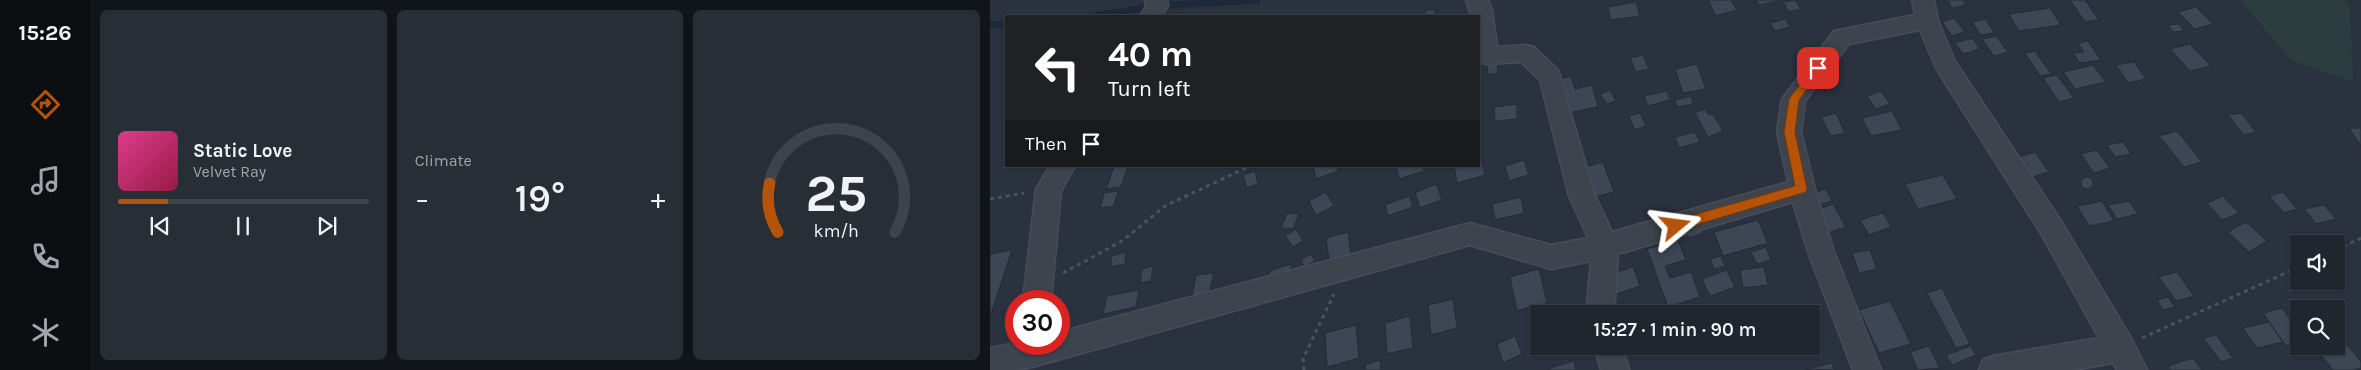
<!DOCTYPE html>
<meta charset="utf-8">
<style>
:root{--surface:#1f262e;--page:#272e36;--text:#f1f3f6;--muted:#a1a5aa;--line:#3c434a;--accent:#b45309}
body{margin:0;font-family:Karla,sans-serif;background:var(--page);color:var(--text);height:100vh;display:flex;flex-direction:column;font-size:19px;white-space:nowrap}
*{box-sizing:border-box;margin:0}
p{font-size:16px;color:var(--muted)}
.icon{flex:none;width:28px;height:28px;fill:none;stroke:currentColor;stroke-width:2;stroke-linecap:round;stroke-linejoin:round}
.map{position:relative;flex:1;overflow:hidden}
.drawer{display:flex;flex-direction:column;gap:10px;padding:10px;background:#111519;width:900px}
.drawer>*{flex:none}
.top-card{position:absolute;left:15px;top:15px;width:475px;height:152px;border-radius:0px;box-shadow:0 1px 4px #0004,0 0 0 1px var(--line);background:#202124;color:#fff;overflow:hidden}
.tools{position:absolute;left:1300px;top:235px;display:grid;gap:10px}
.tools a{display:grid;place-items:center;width:55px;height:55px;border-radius:0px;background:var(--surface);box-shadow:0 1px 4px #0004,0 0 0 1px var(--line);font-size:25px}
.speed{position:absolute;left:15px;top:290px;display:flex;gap:10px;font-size:25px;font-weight:700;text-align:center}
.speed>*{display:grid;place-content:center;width:65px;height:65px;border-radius:50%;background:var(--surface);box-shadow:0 1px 4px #0004,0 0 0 1px var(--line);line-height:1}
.speed .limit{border:8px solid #d22;background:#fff;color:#111}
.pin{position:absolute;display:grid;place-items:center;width:42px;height:42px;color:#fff;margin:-21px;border-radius:10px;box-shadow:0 2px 8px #0006}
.me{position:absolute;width:55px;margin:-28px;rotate:74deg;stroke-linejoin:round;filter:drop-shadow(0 0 4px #0008)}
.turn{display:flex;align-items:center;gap:18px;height:105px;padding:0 20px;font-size:22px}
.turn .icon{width:65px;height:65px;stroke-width:2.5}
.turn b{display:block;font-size:35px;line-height:42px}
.then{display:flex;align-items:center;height:48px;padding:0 20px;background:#0003;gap:10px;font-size:19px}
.big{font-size:38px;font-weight:600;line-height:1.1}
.drawer .tile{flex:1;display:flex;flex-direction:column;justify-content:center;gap:8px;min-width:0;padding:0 18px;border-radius:8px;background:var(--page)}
.drawer .dial{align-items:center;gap:0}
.dial svg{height:130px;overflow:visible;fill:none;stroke:var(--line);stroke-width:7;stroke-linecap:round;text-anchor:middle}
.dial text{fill:var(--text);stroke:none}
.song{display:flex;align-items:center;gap:15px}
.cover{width:60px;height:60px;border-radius:8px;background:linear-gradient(135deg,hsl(330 70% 55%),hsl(340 70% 35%))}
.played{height:5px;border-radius:2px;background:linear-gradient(90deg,var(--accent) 20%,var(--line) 20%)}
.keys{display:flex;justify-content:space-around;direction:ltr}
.heat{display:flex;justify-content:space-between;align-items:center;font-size:28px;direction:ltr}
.drawer .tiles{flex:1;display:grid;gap:10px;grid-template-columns:repeat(3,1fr)}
.trip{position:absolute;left:540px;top:305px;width:290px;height:50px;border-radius:0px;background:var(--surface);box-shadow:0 1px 4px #0004,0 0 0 1px var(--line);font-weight:600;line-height:50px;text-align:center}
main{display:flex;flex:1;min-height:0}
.tabs{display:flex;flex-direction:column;width:90px;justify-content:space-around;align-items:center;background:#0c0f12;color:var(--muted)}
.tabs .icon{width:35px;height:35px}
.tabs .selected{color:var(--accent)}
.tabs b{font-size:22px;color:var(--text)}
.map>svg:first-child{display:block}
.green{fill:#2b3d3f}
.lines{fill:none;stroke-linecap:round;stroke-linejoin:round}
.stream{stroke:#1d293b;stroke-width:7}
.building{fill:#3c4654;stroke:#242b35}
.street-casing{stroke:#464d57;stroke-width:3}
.path{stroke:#445657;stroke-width:3;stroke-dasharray:4 4;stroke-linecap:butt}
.street{fill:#3d444e;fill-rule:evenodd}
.route{fill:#b45309;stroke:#753606}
</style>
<main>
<nav class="tabs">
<b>15:26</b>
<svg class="icon selected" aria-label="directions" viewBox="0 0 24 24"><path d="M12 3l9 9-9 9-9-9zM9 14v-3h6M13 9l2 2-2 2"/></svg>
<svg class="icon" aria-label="music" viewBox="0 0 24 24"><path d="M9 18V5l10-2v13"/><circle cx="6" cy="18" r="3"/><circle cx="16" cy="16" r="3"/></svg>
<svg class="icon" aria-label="phone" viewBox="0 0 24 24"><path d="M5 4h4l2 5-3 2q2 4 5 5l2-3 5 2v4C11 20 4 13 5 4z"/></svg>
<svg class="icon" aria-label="climate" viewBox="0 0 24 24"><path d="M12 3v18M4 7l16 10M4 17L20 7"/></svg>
</nav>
<section class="drawer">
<div class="tiles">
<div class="tile">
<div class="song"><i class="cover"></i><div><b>Static Love</b><p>Velvet Ray</p></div></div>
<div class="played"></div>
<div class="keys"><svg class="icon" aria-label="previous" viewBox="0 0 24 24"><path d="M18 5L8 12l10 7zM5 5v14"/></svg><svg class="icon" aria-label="pause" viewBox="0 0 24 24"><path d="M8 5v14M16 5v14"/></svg><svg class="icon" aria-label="next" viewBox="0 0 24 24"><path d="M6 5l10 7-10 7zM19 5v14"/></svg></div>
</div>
<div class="tile"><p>Climate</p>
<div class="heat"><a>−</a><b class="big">19°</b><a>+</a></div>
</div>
<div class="tile dial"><svg viewBox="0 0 100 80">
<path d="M14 69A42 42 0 1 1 86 69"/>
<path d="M14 69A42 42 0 0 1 9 39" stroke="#b45309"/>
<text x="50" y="56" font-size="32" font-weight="700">25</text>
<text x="50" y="72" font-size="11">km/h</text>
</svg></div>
</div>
</section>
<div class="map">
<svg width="1371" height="370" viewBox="0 0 1371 370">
<rect width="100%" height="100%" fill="#29323e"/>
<path class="green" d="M1250,0H1353L1360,5L1363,82L1301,60Z"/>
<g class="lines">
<g class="stream">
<path d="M104,16L167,6L267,0"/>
<path d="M0,24L16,25"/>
</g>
</g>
<g class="building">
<path d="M718,0H741L747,10L726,16Z"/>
<path d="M766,0H788L789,1L769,5Z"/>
<path d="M805,0L811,9L799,12L793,2Z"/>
<path d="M957,0H973L976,5L962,8Z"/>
<path d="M1080,0H1095L1109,20L1095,22Z"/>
<path d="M646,2L650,16L621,20L618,7Z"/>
<path d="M1206,7L1223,24L1205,29L1188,12Z"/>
<path d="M1060,8L1071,25L1029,31L1019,14Z"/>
<path d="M445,9V16H435V11Z"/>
<path d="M964,18L975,32L962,36L952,22Z"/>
<path d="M796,19L800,27L785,31L780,23Z"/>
<path d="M996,19L1004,33L991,35L982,22Z"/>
<path d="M1189,24L1194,31L1183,32L1178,25Z"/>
<path d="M1006,36L1018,52L1004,56L992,39Z"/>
<path d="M982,38L990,49L973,54L965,43Z"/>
<path d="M1098,41L1111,60L1090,63L1083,53L1094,52L1088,43Z"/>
<path d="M1200,44L1221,66L1200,71L1180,49Z"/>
<path d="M1045,51L1061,74L1050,76L1035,53Z"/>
<path d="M653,55L659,69L646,72L640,58Z"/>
<path d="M507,62L508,73L498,75L497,64Z"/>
<path d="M1144,62L1156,79L1138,83L1126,65Z"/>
<path d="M707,64L716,89L693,93L685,69Z"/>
<path d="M1103,65L1116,82L1085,89L1073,72Z"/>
<path d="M1067,75L1084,98L1069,102L1053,78Z"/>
<path d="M581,76L585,89L602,85L608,107L578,113L569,79Z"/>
<path d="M620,90L626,101L617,104L610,94Z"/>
<path d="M677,91L680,100L658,106L654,96Z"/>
<path d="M891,91L900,104L886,109L877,96Z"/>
<path d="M701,96L703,104L687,107L685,100Z"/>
<path d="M527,104V119L505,121L504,107Z"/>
<path d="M715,109L719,115L723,114L733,131L718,137L705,113Z"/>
<path d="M902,111L912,130L881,136L872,118Z"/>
<path d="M650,113L656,126L645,130L639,116Z"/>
<path d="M846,113L855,133L841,136L831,117Z"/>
<path d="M1251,113L1266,132L1254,135L1238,115Z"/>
<path d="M1359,128H1371V146Z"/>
<path d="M1187,131L1212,162L1194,167L1169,136Z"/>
<path d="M705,132L710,142L689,148L685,137Z"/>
<path d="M1133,142L1141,154L1125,157L1117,145Z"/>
<path d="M489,149L495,175L467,183L464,166H489Z"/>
<path d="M1107,150L1120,168L1104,173L1091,154Z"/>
<path d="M1045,152L1059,172L1040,178L1026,158Z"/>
<path d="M534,160L539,175L519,181L515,166Z"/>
<path d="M613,162L624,192L601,198L592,168Z"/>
<path d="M138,166L131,187L116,189L124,167Z"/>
<path d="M323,166H347L348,171L326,179Z"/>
<path d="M406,166H433L434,171L409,179Z"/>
<path d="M265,171L268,184L257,188L253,175Z"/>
<path d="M953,175L967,199L928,209L915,184Z"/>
<circle cx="1097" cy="183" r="6"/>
<path d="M446,184L452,200L430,208L425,193Z"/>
<path d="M836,189L842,201L825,206L819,194Z"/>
<path d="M128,191L124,206L110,208L114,193Z"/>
<path d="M336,192L344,206L326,215L319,201Z"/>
<path d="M1293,192L1307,209L1294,213L1279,196Z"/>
<path d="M419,196L423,207L398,216L395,205Z"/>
<path d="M1233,196L1249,213L1232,220L1217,203Z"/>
<path d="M531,197L534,213L505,220L502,204Z"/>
<path d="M1112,201L1124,221L1099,226L1087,206Z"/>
<path d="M1139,201L1148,214L1127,219L1118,205Z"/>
<path d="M843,204L856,227L837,233L824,211Z"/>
<path d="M1334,205L1346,219L1326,224L1314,209Z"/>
<path d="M297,213L309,214L303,229L291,228Z"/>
<path d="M893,213L901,227L879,235L870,220Z"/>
<path d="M768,220L778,243L733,256L724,232Z"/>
<path d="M708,221L713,233L699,238L694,225Z"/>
<path d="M1256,222L1277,241L1259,252L1238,232Z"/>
<path d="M306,229L313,241L303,247L295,236Z"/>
<path d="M358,232L361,255L339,261L336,238Z"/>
<path d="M688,240L696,260L675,266L680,278L701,272L710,297L678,307L657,249Z"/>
<path d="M776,247L781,260L767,264L761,252Z"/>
<path d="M22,250L0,317V254Z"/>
<path d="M880,250L887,269L869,273L862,253Z"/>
<path d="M136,252L135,264L120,267L122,256Z"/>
<path d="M321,254L325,261L314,267L311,260Z"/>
<path d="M731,256L735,266L724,269L720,259Z"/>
<path d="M301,264L302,277L280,284L279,271Z"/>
<path d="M163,266L161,281L150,283L152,269Z"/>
<path d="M643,267L650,286L624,295L617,275Z"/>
<path d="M774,267L778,285L753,288L750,270Z"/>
<path d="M549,269L557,303L527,311L520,277Z"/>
<path d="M737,270L745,287L720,296L712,279Z"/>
<path d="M1187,272L1204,296L1186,301L1169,277Z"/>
<path d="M224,273L219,295L202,297L206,275Z"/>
<path d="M952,288L980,344L966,348L937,293Z"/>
<path d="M149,290L146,307L113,314L117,296Z"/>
<path d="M1178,297L1185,307L1173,310L1167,300Z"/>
<path d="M463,299L467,328L441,335L438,305Z"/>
<path d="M900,301L921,344L889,353L869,310Z"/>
<path d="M798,307L800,314L774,313Z"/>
<path d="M1292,308L1309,331V343L1296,346L1273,313Z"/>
<path d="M549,315L550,346L545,348L539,318Z"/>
<path d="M420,316L423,348L397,354L395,323Z"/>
<path d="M1279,322L1293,342L1267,348L1253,328Z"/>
<path d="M366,325L369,358L337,367L335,333Z"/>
<path d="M1346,331L1371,362V368L1363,370H1343L1324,346H1346Z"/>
<path d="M1226,335L1243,358L1231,362L1213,338Z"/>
<path d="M525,336L532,354L513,363L507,344Z"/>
<path d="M939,346L950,368L928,370L920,352Z"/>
<path d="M981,346L986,355L962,365L956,355Z"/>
<path d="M1203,358L1212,370H1181L1178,366Z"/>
<path d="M390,360L391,370H376L375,365Z"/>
<path d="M584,361L586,370H561L560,368Z"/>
<path d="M842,363L844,370L816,369Z"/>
</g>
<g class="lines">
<defs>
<g id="street">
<path d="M155,0H177L178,6L172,16H150L156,6Z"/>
<path d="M476,0H498L502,10L507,47L536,45L544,47L568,70L605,196L622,232L798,182L787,132L792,99L844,31L925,15L922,0H944L948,21L965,61L1071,221L1141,338L1157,370H1127L1123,363L1083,370H989L993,360L1003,356L1109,338L1053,237L947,70L930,30L859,44L815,101L811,132L825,189L843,249L891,370H863L817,249L803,202L628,254L624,314H596L601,261L561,269L480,245L42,367L27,370H0V348L26,343L69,344V332L480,223L561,245L598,238L579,196L550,80L531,62L497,64L489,62V16H481Z"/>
<path d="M60,166H85L71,191L61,301H33L46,189Z"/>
<path d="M604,346H632L639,370H611Z"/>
</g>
</defs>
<use href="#street" class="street-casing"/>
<g class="path">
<path d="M0,199L34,193"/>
<path d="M1346,250L1371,238"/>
<path d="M73,273L132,241L175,206L260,166"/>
<path d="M1152,338L1309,267"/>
<path d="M314,370L313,359L344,294"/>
</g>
<use href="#street" class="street"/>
</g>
<path class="route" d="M828,64L833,68L809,100L805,132L817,189L816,192L686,231L682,229L680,226L682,222L686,220L805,186L794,132L799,99L824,65Z"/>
</svg>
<div class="tools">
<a><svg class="icon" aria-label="sound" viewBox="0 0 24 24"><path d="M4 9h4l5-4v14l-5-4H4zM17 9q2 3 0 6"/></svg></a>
<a><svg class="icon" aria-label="search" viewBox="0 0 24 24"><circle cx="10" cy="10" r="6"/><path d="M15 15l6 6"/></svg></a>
</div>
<div class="speed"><div class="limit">30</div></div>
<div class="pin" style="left:828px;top:68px;background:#d93025"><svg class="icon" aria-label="arrive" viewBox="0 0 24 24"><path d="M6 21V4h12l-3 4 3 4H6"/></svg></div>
<svg class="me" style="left:686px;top:226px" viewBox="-20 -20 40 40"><path d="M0-17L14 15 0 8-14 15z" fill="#b45309" stroke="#fff" stroke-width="4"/></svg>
<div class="trip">15:27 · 1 min · 90 m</div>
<div class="top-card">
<div class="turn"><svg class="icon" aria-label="left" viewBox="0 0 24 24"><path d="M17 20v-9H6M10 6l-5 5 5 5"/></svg><div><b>40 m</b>Turn left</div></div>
<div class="then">Then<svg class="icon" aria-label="arrive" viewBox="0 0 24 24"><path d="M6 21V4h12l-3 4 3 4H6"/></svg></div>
</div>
</div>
</main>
